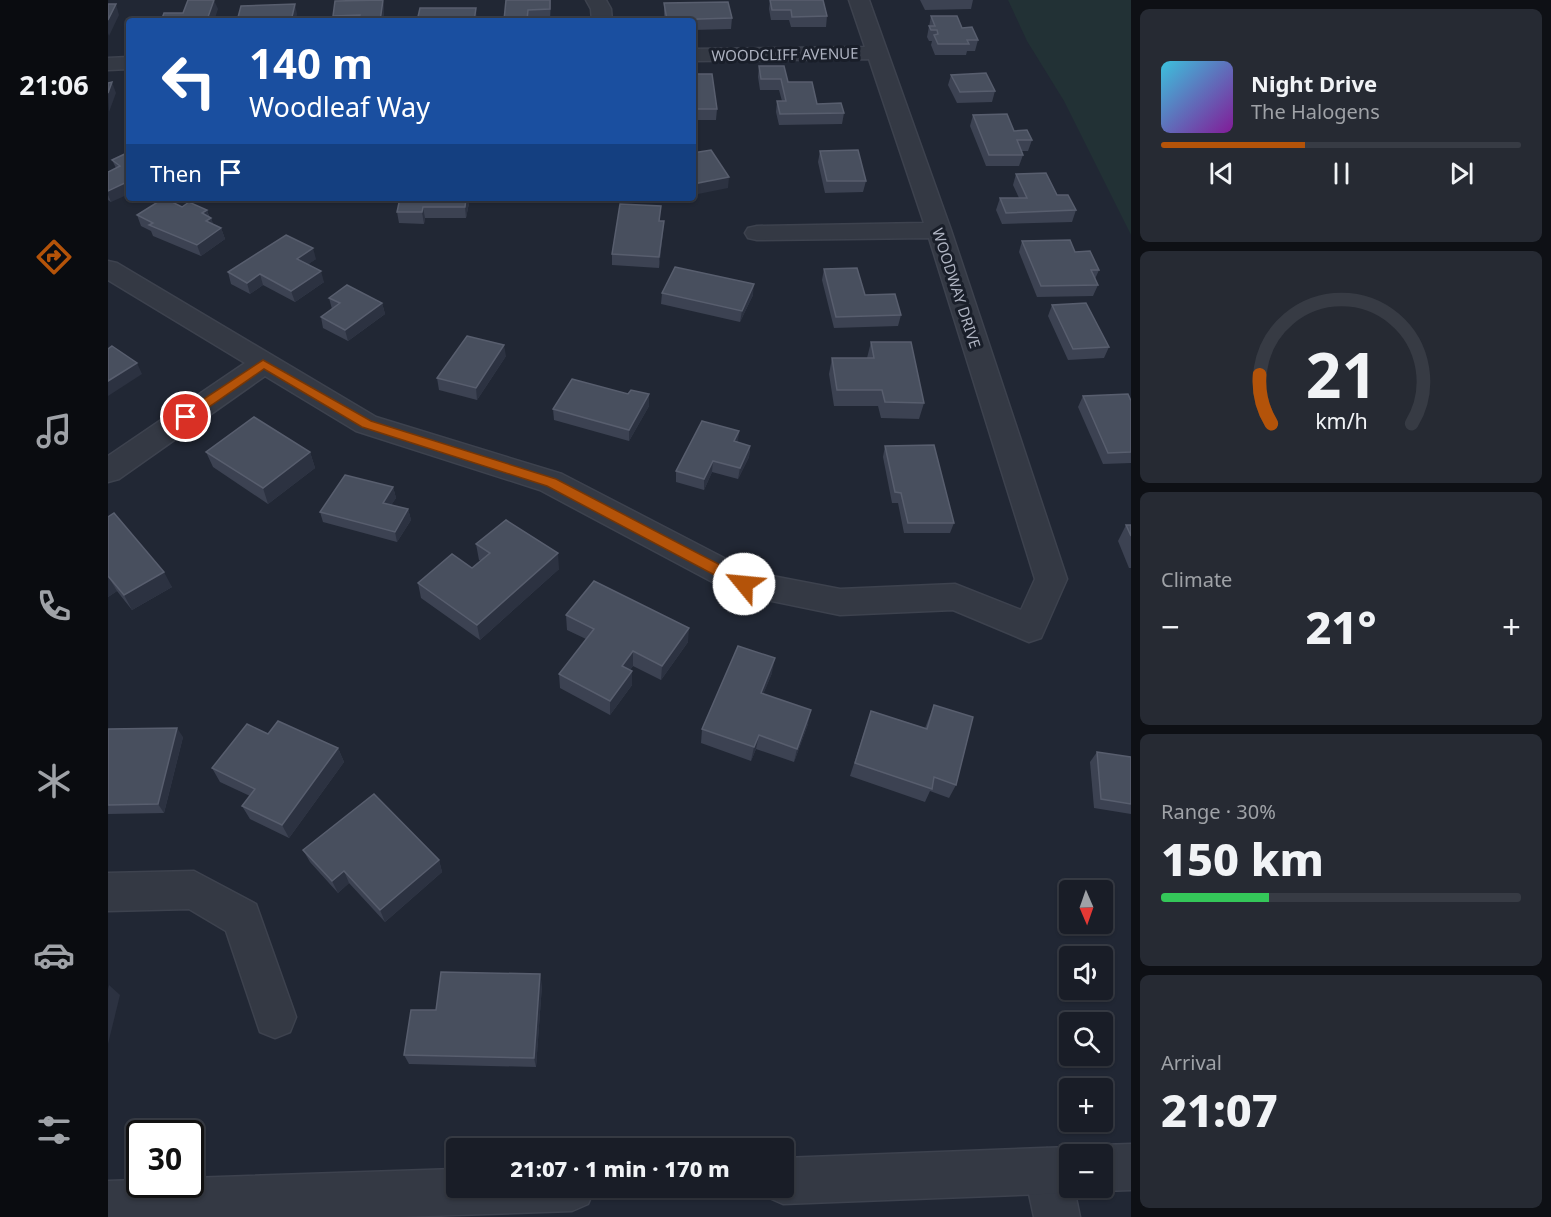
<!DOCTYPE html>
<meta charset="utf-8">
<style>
:root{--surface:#191d27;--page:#262a33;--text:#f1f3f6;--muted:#9fa2a7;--line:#373b44;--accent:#b45309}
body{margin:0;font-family:"Noto Sans",sans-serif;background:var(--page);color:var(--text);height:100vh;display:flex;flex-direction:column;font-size:22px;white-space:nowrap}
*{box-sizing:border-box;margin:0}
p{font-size:20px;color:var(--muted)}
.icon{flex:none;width:33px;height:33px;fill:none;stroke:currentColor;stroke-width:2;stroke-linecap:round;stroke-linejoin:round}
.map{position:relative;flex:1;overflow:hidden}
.panel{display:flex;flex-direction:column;gap:9px;padding:9px;background:#0e1015;width:420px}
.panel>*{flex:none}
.banner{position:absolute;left:18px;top:18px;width:570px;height:183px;border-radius:6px;box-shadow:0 2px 4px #0004,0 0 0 2px var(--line);background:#1a4fa0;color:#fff;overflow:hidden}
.needle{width:39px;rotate:178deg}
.tools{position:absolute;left:951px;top:880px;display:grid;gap:12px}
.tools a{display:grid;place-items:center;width:54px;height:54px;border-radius:6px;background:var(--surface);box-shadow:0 2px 4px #0004,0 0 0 2px var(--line);font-size:30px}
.speed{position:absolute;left:18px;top:1120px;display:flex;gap:12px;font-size:30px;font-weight:700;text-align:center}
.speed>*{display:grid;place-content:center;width:78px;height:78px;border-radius:50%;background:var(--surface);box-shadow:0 2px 4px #0004,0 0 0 2px var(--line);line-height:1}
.speed .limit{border:3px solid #111;border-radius:9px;background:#fff;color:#111}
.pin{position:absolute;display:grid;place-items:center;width:51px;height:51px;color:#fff;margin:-26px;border:3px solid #fff;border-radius:50%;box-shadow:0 2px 6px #0007}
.me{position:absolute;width:66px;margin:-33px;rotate:298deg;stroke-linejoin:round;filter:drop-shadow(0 0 4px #0008)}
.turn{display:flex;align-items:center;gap:21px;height:126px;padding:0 24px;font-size:27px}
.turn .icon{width:78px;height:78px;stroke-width:2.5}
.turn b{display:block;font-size:42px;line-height:51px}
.then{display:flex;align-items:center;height:57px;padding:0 24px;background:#0003;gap:12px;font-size:22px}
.big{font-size:45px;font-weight:800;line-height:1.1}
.panel .widget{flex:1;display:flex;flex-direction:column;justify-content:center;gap:9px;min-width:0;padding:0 21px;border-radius:9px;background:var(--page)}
.panel .dial{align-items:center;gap:0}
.dial svg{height:156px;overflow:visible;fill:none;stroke:var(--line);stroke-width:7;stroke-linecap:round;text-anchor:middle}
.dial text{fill:var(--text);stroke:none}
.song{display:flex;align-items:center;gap:18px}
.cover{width:72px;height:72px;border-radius:9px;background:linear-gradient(135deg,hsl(190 70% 55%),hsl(290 70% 35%))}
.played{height:6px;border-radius:3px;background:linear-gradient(90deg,var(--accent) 40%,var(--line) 40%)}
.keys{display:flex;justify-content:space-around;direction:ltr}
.heat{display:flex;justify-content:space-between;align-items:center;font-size:33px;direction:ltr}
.charge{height:9px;border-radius:4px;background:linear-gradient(90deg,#34c759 30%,var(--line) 0)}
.trip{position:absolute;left:338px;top:1138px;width:348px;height:60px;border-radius:6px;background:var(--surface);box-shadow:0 2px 4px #0004,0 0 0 2px var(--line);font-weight:800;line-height:60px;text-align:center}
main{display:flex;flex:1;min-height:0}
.tabs{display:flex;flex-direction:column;width:108px;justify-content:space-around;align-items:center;background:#0a0c10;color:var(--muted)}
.tabs .icon{width:42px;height:42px}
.tabs .selected{color:var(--accent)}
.tabs b{font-size:27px;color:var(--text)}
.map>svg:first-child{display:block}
.green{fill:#223135}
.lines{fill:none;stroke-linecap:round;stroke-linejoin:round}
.minor-casing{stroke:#3d424e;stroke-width:3}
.tertiary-casing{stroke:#3d424e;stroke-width:3}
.minor{fill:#343944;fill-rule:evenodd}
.tertiary{fill:#343944;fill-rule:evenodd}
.wall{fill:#3c4252}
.shaded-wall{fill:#2c3241}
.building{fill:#484f5e;stroke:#585e6e;stroke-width:1.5}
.route{fill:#b45309;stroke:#753606;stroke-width:1.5}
.labels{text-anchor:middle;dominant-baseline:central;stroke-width:6;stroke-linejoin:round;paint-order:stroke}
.far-street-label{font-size:15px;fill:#aeb3c1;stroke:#191e29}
</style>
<main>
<nav class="tabs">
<b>21:06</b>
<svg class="icon selected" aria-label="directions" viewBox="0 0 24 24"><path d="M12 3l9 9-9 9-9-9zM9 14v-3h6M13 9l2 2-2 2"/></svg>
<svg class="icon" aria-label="music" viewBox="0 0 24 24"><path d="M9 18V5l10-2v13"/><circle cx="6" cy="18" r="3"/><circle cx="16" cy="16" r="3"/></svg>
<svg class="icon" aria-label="phone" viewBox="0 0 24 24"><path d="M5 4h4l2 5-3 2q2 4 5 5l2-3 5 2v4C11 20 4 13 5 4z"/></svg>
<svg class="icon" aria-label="climate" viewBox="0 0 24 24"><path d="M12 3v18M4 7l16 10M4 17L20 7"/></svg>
<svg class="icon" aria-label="car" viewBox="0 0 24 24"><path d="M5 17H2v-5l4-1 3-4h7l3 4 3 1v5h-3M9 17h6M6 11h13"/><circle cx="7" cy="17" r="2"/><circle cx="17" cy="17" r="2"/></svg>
<svg class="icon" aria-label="filters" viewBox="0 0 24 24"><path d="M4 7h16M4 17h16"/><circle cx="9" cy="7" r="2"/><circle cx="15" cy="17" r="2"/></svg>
</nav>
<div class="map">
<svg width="1023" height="1217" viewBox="0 0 1023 1217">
<rect width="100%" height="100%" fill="#212734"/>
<path class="green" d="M900,0H1023V235L956,101L919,41Z"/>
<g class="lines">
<defs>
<g id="minor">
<path d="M478,0H498L503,9L504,21H484L483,9Z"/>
<path d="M741,0H761L843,230L959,579L933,638L921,642L845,610L732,615L625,593L432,490L248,431L157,376L11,479L0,482V456L137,363L0,280V261L9,263L268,417L454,474L643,572L732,589L847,584L913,610L927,579L821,238L649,240L640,238L637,233L640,228L649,226L816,223L761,59L585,61V49L757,47Z"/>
<path d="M21,57V69L0,70V58Z"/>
<path d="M86,871L148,904L188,1017L182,1032L167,1038L152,1032L118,931L81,909L0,911V873Z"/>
<path d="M939,1148L955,1155L962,1170V1188H966L972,1217H926L916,1171L923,1155Z"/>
</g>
<g id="tertiary">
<path d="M1023,1144V1190L994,1191L987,1188H994V1155H962V1188H973L962,1193L675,1204L659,1197L655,1188H675V1158L962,1147L977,1154L994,1145Z"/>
<path d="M348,1169V1188H487L480,1204L464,1211L290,1217H0V1181L32,1180V1185H82V1178Z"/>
</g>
</defs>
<use href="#minor" class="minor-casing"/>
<use href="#tertiary" class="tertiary-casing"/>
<use href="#minor" class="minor"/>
<use href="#tertiary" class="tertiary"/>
</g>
<g class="wall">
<path d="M275,0L276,11L275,21H226L225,16Z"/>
<path d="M398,0H443L442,20L396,21Z"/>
<path d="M662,0L719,16L718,27H683L681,20H663L661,9Z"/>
<path d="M812,0H865L863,9L817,10Z"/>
<path d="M556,3L624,18L623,29L585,30V21H557L556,14Z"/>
<path d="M823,16L854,28L870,40L867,51H859L858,55H827L823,45L824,41H821L819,37Z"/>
<path d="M651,66L680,82L709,104L736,113L734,124L671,125L668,112L669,101H674L671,90H652L650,77Z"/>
<path d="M585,74L609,109L608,120H585Z"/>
<path d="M843,75L887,91L884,102L849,103L840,85Z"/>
<path d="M865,115L906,131L924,140L920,151H913L915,155L911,166H878L862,126Z"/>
<path d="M712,151L758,181L755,192L717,193L710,162Z"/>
<path d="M21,152L3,202L0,200V172L8,168L4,160Z"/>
<path d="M908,174L949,195L968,210L964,222L894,224L888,210L892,198H911L905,185Z"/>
<path d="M292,198H362L358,218H317L316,224L291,223L289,212Z"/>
<path d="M74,207L99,210L101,216L103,218L105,224L113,228L117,239L93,256L45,236L43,231L33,226L29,215Z"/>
<path d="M552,221H556L551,268L504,265V254Z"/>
<path d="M914,241L967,252L991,270L987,279L990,285L985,296L929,297L911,252Z"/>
<path d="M208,259L200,264L216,282L187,302L155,285L142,294L123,284L120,272Z"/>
<path d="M716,269L757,295L793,315L790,326L726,328L714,280Z"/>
<path d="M554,293L645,295L632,322L553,304Z"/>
<path d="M221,298L274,303L277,314L240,341L215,328L213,317L224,309Z"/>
<path d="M944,305L1001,347L996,358L960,360L940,316Z"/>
<path d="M763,342L816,403L811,419L773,418L770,406H726L721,374L724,358H759Z"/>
<path d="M398,356L369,400L331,390L329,378Z"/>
<path d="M520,394L541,406L521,441L446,420L445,409Z"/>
<path d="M975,396L1023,401V463L995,464L970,407Z"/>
<path d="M630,442L642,446L641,457L630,479L604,472L596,490L568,482V471Z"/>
<path d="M777,446L846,523L842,533H796L790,503H784L775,457Z"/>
<path d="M98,452H202L207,468L160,504L105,467Z"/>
<path d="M285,487L288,498L283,505L300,509L303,520L289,542L215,522L212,512Z"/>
<path d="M0,517L64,587L24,610L9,591L0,597Z"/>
<path d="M1018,525H1023V568H1021L1010,541Z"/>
<path d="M368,544L451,569L372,640L313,598L310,583L364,568L373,561L371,560Z"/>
<path d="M458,615L580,642L553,680L525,666L522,670L524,671V685L502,715L452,688L451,674L478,639L459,630Z"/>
<path d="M664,673L655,694L700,724L686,762L648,749L643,761L593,743L594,729Z"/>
<path d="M826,705L848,785L841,798L822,791L817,802L742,776L763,711L817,728Z"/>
<path d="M0,729L75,737L56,813L0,814Z"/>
<path d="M160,734L230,748L236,762L181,838L142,819L134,806L142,796L112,782L104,768Z"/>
<path d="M989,752L1023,757V814L986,808L982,762Z"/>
<path d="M195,850L331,860L334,872L277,922L241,883L230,893L202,862Z"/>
<path d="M434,985L428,1067L301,1064L296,1055L328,1010Z"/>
</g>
<g class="shaded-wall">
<path d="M106,0L110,9L106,21H100Z"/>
<path d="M275,0L276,11L275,21H272Z"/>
<path d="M8,4L11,15L1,36L0,33V20Z"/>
<path d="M187,4L189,14L188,21H183Z"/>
<path d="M368,8L369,21H366Z"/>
<path d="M4,82L8,93L1,112L0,93Z"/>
<path d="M621,177L620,188L585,195V184Z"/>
<path d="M21,181V194L3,202L0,195V191Z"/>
<path d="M358,198H362L358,218L357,207Z"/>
<path d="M315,207L317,218L316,224L314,212Z"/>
<path d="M99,210L101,219L103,218L107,229L98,224L94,213Z"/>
<path d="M556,221L555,233L551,268V257Z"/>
<path d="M113,228L117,239L93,256L89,245Z"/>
<path d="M205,248L208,259L192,270L189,259Z"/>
<path d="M213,271L216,282L187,302L183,291Z"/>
<path d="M152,274L155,285L142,294L139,283Z"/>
<path d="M646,284L645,295L632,322L634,311Z"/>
<path d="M274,303L277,314L240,341L237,330Z"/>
<path d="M396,345L398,356L369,400L368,388Z"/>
<path d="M29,363L34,374L0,396V381Z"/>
<path d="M541,394V406L521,441V430Z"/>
<path d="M631,431L630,442L625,452L626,441Z"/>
<path d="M642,446L641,457L630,479L632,468Z"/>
<path d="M202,452L207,468L160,504L155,488Z"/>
<path d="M605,461L604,472L596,490V479Z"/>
<path d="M285,487L288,498L278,513L275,503Z"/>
<path d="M300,509L303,520L289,542L287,532Z"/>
<path d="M450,553L451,569L372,640L369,625Z"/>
<path d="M56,572L64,587L24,610L16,595Z"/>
<path d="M0,576L9,591L0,597Z"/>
<path d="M581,628L580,642L553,680L554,666Z"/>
<path d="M525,651V666L514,680V666Z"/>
<path d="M667,658L664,673L650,707L653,693Z"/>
<path d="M524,671V685L502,715V701Z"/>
<path d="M703,710L700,724L686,762L689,749Z"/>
<path d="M69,728L75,737L56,813L50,804Z"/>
<path d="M651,735L648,749L643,761L646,747Z"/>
<path d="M230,748L236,762L181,838L174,825Z"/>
<path d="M331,860L334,872L277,922L272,910Z"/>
<path d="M236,871L241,883L230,893L224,881Z"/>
<path d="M432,974L434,985L428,1067L426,1058Z"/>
<path d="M1,985L12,995L0,1044V989Z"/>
</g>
<g class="building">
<path d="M80,0H106L99,20L53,21L56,13H75Z"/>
<path d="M275,0L272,21H251L252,15L225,16L227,1Z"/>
<path d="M398,0H442V9L420,10L419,20H396Z"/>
<path d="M662,0H715L719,16L684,17L683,10H664Z"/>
<path d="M620,2L624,18L559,20L556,3Z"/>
<path d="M0,4H8L0,20Z"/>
<path d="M187,4L183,21H129L133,6Z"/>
<path d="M312,8H368L366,21H309Z"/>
<path d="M823,16H849L854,28L864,27L870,40H859L861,44H830L826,35L830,34L829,30H823L821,26H827Z"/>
<path d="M651,66H676L680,82H704L709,104L733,103L736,113L672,114L669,101H678L673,79H653Z"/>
<path d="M878,73L887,91L852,92L843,75Z"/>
<path d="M585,74H604L609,109H585Z"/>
<path d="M4,82L0,93V83Z"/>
<path d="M899,114L906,131L919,130L924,140H909L915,155H881L865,115Z"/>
<path d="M603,150L621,177L585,184V153Z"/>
<path d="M750,150L758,181H719L712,151Z"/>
<path d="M21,152V181L0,191V172L12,166L4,160Z"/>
<path d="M938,173L949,195H960L968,210L898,213L892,198H919L908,174Z"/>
<path d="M56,198L74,207L81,202L99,210L94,213L103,218L98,221L113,228L89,245L41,225L45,223L29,215Z"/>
<path d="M292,198H358L357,207H315L314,212H289Z"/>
<path d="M512,204L553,206L551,221H556L551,257L504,254Z"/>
<path d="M178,235L205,248L189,259L213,271L183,291L152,274L139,283L120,272Z"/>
<path d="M962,240L967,252L982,251L991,270H983L990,285L933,286L914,241Z"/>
<path d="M567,267L646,284L634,311L554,293Z"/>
<path d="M749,268L757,295L787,294L793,315L728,317L716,269Z"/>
<path d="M239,285L274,303L237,330L213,317L232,303L221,298Z"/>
<path d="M978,303L1001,347L965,349L944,305Z"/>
<path d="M359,336L396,345L368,388L329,378Z"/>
<path d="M763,342H803L816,403L777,402L774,390H729L724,358H766Z"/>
<path d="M4,346L29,363L0,381V349Z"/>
<path d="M464,379L520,394L523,390L541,394L521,430L445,409Z"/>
<path d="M1020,394L1023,401V452L1000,453L975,396Z"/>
<path d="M146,417L202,452L155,488L98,452Z"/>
<path d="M594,421L631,431L626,441L642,446L632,468L605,461L596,479L568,471Z"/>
<path d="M826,445L846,523H800L793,493L787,492L777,446Z"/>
<path d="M237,475L285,487L275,503L300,509L287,532L212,512Z"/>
<path d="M6,513L56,572L16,595L0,576V517Z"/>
<path d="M398,520L450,553L369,625L310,583L344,554L364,568L382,553L368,544Z"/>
<path d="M1018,525H1023V536Z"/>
<path d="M486,581L581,628L554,666L525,651L514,666L524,671L502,701L451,674L486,629L458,615Z"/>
<path d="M630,646L667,658L653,693L703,710L689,749L651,735L646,747L594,729Z"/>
<path d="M826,705L865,717L848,785L826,777L824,789L747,763L763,711L819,729Z"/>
<path d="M170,721L230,748L174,825L134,806L147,789L104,768L139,724L160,734Z"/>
<path d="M69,728L50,804L0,805V729Z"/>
<path d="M989,752L1023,757V804L993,799Z"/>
<path d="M266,794L331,860L272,910L236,871L224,881L195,850Z"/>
<path d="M333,972L432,974L426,1058L296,1055L303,1010H328Z"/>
</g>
<path class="route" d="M155,360L263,421L448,479L641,580L643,584L636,589L631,588L439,486L254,427L156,369L82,420H73V414Z"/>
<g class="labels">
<g class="far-street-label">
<text transform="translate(677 54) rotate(-1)">WOODCLIFF AVENUE</text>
<text transform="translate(849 288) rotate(72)">WOODWAY DRIVE</text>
</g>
</g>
</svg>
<div class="tools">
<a><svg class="needle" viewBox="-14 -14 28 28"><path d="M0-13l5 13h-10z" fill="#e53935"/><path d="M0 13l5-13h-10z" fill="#9fa2a7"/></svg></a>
<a><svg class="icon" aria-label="sound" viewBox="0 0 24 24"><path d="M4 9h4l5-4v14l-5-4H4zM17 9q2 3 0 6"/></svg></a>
<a><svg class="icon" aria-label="search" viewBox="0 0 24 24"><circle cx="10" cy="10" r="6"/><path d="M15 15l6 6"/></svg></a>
<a>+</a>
<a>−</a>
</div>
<div class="speed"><div class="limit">30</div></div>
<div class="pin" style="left:78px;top:417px;background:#d93025"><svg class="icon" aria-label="arrive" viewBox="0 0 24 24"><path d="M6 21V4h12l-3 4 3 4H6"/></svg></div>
<svg class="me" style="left:636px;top:584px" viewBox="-20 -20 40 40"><circle r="19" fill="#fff"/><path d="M0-13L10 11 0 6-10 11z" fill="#b45309"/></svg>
<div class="trip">21:07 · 1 min · 170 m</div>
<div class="banner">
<div class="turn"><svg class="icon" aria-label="left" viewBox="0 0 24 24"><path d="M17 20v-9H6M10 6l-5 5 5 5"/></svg><div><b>140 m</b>Woodleaf Way</div></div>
<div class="then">Then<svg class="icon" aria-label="arrive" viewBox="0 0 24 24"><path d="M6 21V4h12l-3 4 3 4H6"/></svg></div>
</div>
</div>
<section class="panel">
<div class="widget">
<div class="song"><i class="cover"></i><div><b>Night Drive</b><p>The Halogens</p></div></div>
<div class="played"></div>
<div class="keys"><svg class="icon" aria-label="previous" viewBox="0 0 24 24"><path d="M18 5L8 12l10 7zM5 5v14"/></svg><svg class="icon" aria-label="pause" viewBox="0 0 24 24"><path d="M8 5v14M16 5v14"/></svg><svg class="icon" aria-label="next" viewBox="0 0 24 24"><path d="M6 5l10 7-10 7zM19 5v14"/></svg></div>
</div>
<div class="widget dial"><svg viewBox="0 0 100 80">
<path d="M14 69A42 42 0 1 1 86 69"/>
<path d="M14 69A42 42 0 0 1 8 44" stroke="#b45309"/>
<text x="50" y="56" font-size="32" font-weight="700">21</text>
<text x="50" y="72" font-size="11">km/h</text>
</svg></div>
<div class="widget"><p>Climate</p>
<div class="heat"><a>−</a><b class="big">21°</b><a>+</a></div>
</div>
<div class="widget"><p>Range · 30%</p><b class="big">150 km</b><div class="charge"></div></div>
<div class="widget"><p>Arrival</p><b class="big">21:07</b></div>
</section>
</main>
